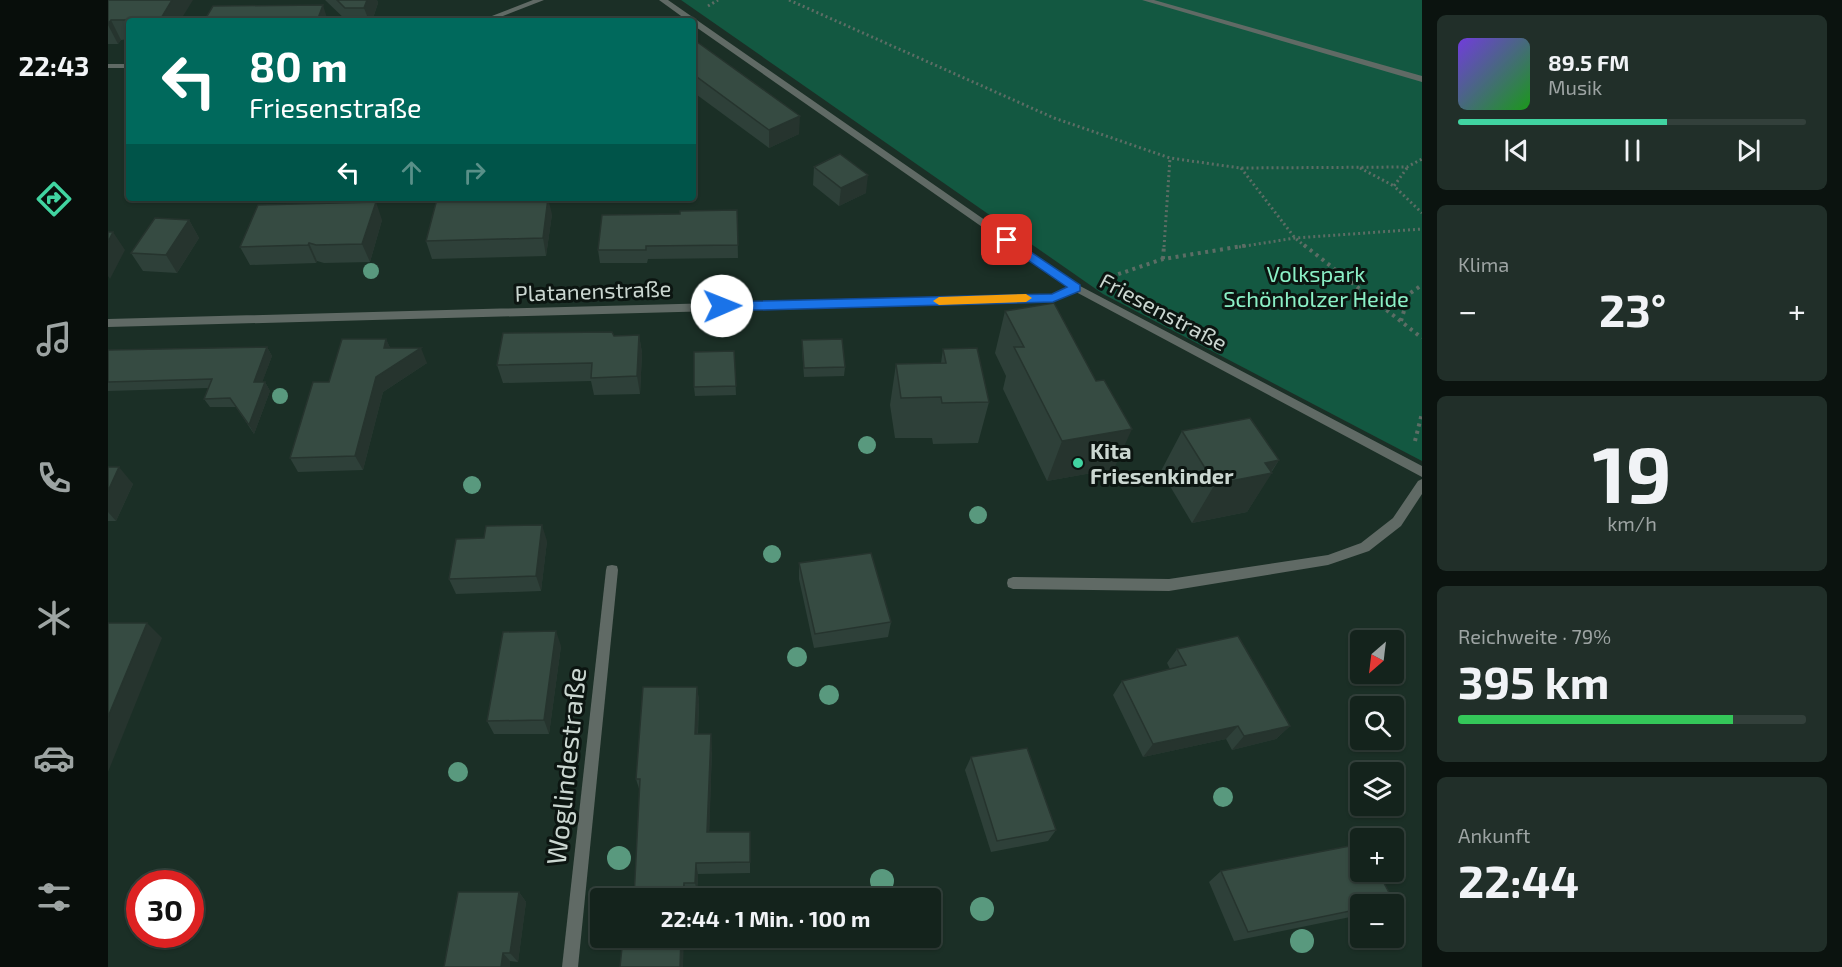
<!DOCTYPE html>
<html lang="de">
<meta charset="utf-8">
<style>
:root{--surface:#14231c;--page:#212f29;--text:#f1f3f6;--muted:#9da4a3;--line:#33403b;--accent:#41d4a1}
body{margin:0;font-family:"Exo 2",sans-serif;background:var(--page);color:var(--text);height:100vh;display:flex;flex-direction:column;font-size:22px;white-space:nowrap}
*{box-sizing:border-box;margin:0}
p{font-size:20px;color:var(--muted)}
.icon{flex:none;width:33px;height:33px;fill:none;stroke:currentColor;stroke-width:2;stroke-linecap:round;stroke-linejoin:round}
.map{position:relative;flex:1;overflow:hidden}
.panel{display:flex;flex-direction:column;gap:15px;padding:15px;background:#0b130f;width:420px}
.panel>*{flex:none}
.guide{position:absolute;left:18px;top:18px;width:570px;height:183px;border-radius:6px;box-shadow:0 2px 4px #0004,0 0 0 2px var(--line);background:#00695c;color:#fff;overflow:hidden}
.needle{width:39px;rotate:208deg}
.buttons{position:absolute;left:1242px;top:630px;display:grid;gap:12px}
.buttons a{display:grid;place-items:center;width:54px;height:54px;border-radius:6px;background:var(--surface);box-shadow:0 2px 4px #0004,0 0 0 2px var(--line);font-size:30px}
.speed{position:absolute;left:18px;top:870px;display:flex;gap:12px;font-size:30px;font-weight:700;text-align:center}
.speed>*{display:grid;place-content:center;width:78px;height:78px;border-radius:50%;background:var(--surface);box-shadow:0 2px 4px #0004,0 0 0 2px var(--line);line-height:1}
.speed .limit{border:9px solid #d22;background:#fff;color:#111}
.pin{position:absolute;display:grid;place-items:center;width:51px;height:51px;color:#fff;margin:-26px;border-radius:12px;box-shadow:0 3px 9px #0006}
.me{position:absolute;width:66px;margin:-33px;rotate:89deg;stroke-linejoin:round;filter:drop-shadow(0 0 4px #0008)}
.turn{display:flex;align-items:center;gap:21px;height:126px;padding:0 24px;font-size:27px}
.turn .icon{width:78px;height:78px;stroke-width:2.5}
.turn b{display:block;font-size:42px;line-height:51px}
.lanes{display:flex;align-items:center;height:57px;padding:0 24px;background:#0003;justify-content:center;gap:30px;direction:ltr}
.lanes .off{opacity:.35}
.big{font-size:45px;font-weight:700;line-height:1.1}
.panel .widget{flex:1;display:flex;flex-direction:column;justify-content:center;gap:9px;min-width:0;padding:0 21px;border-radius:9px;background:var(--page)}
.panel .dial{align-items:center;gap:0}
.dial b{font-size:78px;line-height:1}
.song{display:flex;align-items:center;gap:18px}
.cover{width:72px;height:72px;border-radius:9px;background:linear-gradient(135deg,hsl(260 70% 55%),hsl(120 70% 35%))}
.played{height:6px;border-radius:3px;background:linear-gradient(90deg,var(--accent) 60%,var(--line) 60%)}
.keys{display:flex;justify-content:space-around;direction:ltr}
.heat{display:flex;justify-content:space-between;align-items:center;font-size:33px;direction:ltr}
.charge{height:9px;border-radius:4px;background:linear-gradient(90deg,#34c759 79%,var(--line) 0)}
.trip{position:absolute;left:482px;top:888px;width:351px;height:60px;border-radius:6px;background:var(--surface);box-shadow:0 2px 4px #0004,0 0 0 2px var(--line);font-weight:700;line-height:60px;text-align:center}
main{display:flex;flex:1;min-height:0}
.menu{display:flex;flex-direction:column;width:108px;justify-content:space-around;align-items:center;background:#080e0b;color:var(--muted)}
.menu .icon{width:42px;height:42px}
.menu .current{color:var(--accent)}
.menu b{font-size:27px;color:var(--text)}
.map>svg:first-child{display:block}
.green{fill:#135841}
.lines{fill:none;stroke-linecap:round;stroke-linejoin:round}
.path-far1{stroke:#5c6d65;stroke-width:3;stroke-dasharray:2 3;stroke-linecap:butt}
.path{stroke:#5c6d65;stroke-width:4;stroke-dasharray:3 4.5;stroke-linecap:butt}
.lane{fill:#606a65;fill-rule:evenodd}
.street{fill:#606a65;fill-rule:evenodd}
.tree{fill:#59997e}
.wall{fill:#2e4039}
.shaded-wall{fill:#26342e}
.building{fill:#364b42;stroke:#26342e;stroke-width:1.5}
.route{fill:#1a73e8;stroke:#114b97;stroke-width:1.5}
.slow{fill:#f59e0b}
.poi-dot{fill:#41d4a1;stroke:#0c1511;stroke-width:2}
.labels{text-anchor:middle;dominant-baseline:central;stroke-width:6;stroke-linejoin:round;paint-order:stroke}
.park-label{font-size:22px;fill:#8bf0c6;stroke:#0c1511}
.street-label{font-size:22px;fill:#cbd7d1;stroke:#0c1511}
.poi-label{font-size:22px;font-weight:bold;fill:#cbd7d1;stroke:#0c1511;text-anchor:start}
.near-street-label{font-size:27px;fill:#cbd7d1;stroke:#0c1511}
</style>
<main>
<nav class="menu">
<b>22:43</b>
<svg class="icon current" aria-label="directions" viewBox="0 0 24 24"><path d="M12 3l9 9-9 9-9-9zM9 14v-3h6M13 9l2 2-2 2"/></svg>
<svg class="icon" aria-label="music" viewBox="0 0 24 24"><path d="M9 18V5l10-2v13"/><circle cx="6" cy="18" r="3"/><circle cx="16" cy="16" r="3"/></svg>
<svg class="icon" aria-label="phone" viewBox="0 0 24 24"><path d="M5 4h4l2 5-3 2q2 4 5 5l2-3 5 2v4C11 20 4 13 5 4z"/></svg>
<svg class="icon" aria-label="climate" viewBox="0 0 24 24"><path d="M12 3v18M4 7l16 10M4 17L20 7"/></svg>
<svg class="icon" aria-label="car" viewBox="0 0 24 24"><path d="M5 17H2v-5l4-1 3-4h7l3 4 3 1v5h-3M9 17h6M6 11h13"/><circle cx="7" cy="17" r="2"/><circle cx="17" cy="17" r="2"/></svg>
<svg class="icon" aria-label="filters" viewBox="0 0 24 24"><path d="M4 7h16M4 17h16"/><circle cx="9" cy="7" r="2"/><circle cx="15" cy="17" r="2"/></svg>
</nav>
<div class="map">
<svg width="1314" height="967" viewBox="0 0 1314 967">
<rect width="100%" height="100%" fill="#1b2f26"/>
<path class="green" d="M573,0H1314V461L995,294Z"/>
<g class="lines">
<g class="path-far1">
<path d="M681,0L946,118L1062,158L1132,168L1299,167L1314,159"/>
<path d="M600,6L610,0"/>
<path d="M1133,168L1187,238L1198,247"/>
<path d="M1252,168L1286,186"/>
<path d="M1299,168L1286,186L1314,213"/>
<path d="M1056,247L1062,158"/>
<path d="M1131,247L1187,238L1314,229"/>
</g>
<g class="path">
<path d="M1196,245L1314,338"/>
<path d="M1055,259L1056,245"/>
<path d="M996,279L1055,259L1141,245"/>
<path d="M1293,321L1301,294L1314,285"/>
<path d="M1307,441L1314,413"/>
</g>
<path class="lane" d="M1034,0H1046L1314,76V82Z"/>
<g class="street">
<path d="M425,0H436L382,21H371Z"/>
<path d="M551,0H560L972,286L1314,466V477L968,292L945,302L0,327V319L944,294L960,287L585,25V21H580Z"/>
<rect x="0" y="64" width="21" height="4"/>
<path d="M1314,479V494L1293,526L1261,551L1220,565L1061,591L905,589L900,587L899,583L900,579L905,577L1061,579L1220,555L1253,543L1285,518L1310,481Z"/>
<path d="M504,565L509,566L510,570L470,967H454L498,570L499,566Z"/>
</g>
</g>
<g class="tree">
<circle cx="263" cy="271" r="8"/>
<circle cx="172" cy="396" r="8"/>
<circle cx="759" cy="445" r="9"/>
<circle cx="364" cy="485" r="9"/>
<circle cx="870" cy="515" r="9"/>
<circle cx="664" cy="554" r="9"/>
<circle cx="689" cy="657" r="10"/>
<circle cx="721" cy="695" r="10"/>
<circle cx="350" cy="772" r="10"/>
<circle cx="1115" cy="797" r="10"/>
<circle cx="511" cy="858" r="12"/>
<circle cx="774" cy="881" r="12"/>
<circle cx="874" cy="909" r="12"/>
<circle cx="1194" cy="941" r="12"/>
</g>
<g class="wall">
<path d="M0,0L72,21H21V39L13,40L10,44H0Z"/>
<path d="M217,0H269L270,3L264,21H239Z"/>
<path d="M585,39L691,134L661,148L585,92Z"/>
<path d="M706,167L758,193L731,206L705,185Z"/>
<path d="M629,210L630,258L540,259L539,263H492L490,250L572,214Z"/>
<path d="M444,214L438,256L324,259L318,241Z"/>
<path d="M81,220L91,238L69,273L35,271L23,253Z"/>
<path d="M274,220L262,262L216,263L209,261L208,263L142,265L132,247Z"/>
<path d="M897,311L1006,469L939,481L895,389L898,376L887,353Z"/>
<path d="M531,335L534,353L532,394L486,395L483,381L395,383L389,365L506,336Z"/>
<path d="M278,339L282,348L319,363L275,392L255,470L190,472L182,458L221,382Z"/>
<path d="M694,340L737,367L736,376L696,377L694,349Z"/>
<path d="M159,347L164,356L154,382H157L162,391L146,434L128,407H102L96,399L100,388L0,391V350Z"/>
<path d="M835,349L881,402L870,443L825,444L824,438H787L782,405L788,364L833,363Z"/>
<path d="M626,351L628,395L587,396L586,387Z"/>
<path d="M1074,431L1171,460L1139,512L1084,523L1053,471Z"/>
<path d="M0,467L25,484L8,521H0Z"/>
<path d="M376,538L439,541L433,591L348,594L341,579Z"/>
<path d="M691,563L783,622L780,637L706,648L691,579Z"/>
<path d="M453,646L441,734H386L379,721Z"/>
<path d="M1069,649L1182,726L1168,739L1124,750L1118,739L1035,757L1005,695L1014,681L1062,669L1059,663Z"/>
<path d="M589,687L591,701L590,734L604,748L601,832H642V873L590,874L589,893L578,894V898H526L532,792L528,779Z"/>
<path d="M863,757L948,830L940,841L883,852L857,770Z"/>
<path d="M1113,871L1286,902L1281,904H1252V915L1126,941L1101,882Z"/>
<path d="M350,892H411L418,902L410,962L402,961V967Z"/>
</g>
<g class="shaded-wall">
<path d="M64,0H85L72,21H52V20Z"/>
<path d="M259,0H269L270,3L264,21H261L256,8Z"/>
<path d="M215,5L220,21H209Z"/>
<path d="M3,20L13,40L10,44L0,25Z"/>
<path d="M692,116L691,134L661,148V130Z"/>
<path d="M760,175L758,193L731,206L733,188Z"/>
<path d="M440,198L444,214L438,256L435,238Z"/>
<path d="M268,202L274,220L262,262L254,244Z"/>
<path d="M81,220L91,238L69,273L58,255Z"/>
<path d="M5,232L17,250L2,279L0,276V242Z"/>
<path d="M201,243L209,261L208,263L200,245Z"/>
<path d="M531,335L534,353L532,394L529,376Z"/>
<path d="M278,339L285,354L276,348Z"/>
<path d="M159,347L164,356L151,391L146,382Z"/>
<path d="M313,348L319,363L275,392L255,470L247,456L268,377Z"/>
<path d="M157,382L162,391L146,434L141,425Z"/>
<path d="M1024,429L1006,469L939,481L954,441Z"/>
<path d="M1171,460L1162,473H1164L1139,512L1084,523L1107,484L1157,463Z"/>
<path d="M11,467L25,484L8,521L0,512V491Z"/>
<path d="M434,525L439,541L433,591L428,576Z"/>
<path d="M39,623L54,638L0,772V717Z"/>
<path d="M448,631L453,646L441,734L436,720Z"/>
<path d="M589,687L591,701L589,748L587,734Z"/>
<path d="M1130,726L1118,739L1035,757L1045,744Z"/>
<path d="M1182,726L1168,739L1124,750L1136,736Z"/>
<path d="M603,734L604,748L601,844L599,832Z"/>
<path d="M588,863L590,874L589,893L587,883Z"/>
<path d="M576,883L578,894V898H575Z"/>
<path d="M411,892L418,902L410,962L402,953Z"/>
<path d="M573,938H576L575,967H572Z"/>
<path d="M395,953L402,961V967H393Z"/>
</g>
<g class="building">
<path d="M0,0H64L52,20H3L0,24Z"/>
<path d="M229,0H259L256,8H237Z"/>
<path d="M215,5L209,21H96L105,6Z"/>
<path d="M585,39L692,116L661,130L585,74Z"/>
<path d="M732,154L760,175L733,188L706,167Z"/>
<path d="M350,198H440L435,238L318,241L329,199Z"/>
<path d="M268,202L254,244L208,245L201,243L200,245L132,247L150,205Z"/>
<path d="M629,210L630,245L538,246V250H490L494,215L572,214V211Z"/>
<path d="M47,218L81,220L58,255L23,253Z"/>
<path d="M0,232H5L0,242Z"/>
<path d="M946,303L988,381L996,380L1024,429L954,441L906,347H916L897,311Z"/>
<path d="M504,332L506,336L531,335L529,376L483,378L484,363L389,365L395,333Z"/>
<path d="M234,339H278L276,348H313L268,377L247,456L182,458L205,382H221Z"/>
<path d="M734,339L737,367L696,368L694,340Z"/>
<path d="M159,347L146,382H157L141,425L122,398L96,399L104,379L0,382V350Z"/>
<path d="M869,348L881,402L834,403L833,397L793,398L788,364L838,363L835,349Z"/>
<path d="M626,351L628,386L586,387V352Z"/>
<path d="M1142,418L1171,460L1157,463L1164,473L1107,484L1074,431Z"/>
<path d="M0,467H11L0,491Z"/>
<path d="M434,525L428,576L341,579L348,539L376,538L378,526Z"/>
<path d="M763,553L783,622L707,634L691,563Z"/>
<path d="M0,623H39L0,717Z"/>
<path d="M448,631L436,720L379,721L395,632Z"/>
<path d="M1130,636L1182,726L1136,736L1130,726L1045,744L1014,681L1078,665L1069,649Z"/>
<path d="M535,687H589L587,734H603L599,832H642V862L588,863L587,883H576L575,898H526L532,779H528Z"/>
<path d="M919,748L948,830L889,841L863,757Z"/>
<path d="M1252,844V872H1270L1286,902L1273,904H1252V909L1140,932L1113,871Z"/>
<path d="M350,892H411L402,953H395L393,967H336Z"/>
<path d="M515,938H573L572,967H512Z"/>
</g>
<path class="route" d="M899,236L972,285V291L945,302L614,311L608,306L614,302L944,294L959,287L895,243V237Z"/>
<path class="slow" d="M918,294L924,298L918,302L831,305L825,301L831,297Z"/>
<circle class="poi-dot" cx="970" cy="463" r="6"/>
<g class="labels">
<g class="park-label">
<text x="1208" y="273">Volkspark<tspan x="1208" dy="25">Schönholzer Heide</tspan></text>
</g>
<g class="street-label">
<text transform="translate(485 290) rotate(-2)">Platanenstraße</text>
<text transform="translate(1056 311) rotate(28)">Friesenstraße</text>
</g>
<g class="poi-label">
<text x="982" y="450">Kita<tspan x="982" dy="25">Friesenkinder</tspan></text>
</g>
<g class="near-street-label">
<text transform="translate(457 766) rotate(-84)">Woglindestraße</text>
</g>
</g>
</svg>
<div class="buttons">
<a><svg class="needle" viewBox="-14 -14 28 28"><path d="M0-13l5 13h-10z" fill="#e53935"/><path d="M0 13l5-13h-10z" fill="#9da4a3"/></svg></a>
<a><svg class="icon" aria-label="search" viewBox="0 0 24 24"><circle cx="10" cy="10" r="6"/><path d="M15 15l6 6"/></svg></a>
<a><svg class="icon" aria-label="layers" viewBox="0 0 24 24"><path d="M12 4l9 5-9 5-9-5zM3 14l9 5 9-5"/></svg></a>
<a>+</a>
<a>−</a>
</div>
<div class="speed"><div class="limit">30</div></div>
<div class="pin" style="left:899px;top:240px;background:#d93025"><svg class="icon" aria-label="arrive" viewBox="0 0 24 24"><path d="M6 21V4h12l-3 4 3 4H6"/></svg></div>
<svg class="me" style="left:614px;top:306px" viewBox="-20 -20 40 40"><circle r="19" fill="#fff"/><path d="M0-13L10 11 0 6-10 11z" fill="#1a73e8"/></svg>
<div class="trip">22:44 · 1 Min. · 100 m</div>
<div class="guide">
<div class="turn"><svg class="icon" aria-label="left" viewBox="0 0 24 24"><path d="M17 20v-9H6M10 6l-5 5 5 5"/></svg><div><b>80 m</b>Friesenstraße</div></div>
<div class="lanes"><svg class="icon" aria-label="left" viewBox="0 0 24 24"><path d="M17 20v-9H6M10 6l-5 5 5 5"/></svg><svg class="icon off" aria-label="ahead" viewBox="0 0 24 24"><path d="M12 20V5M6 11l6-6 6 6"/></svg><svg class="icon off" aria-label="right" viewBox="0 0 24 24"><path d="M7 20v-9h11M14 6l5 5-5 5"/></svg></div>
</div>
</div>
<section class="panel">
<div class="widget">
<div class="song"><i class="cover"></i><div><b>89.5 FM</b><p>Musik</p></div></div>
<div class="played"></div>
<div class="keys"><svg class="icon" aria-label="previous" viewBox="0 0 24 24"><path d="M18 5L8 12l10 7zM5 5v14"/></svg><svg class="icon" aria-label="pause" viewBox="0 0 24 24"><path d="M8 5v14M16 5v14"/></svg><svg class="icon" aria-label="next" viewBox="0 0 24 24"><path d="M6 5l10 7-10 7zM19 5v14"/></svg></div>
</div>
<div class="widget"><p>Klima</p>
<div class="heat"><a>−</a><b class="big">23°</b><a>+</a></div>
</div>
<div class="widget dial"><b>19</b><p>km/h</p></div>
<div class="widget"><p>Reichweite · 79%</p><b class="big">395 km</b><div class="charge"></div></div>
<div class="widget"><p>Ankunft</p><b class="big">22:44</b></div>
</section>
</main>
